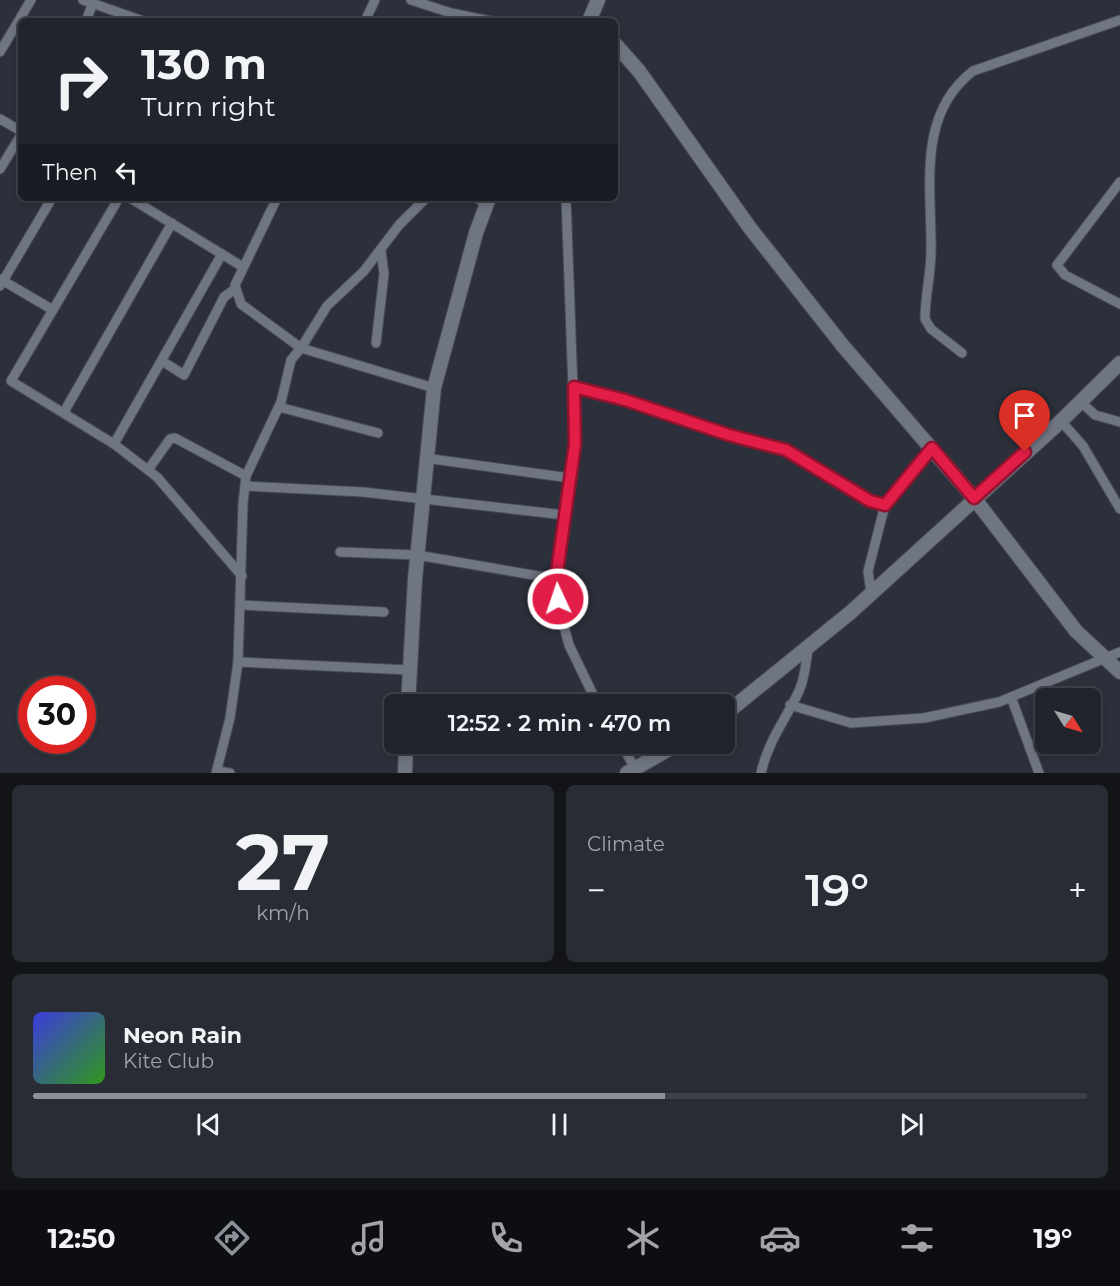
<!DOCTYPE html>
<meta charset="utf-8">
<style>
:root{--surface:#21242c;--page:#292c34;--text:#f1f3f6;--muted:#a2a4a9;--line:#3e4148;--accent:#8c9099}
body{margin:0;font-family:Montserrat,sans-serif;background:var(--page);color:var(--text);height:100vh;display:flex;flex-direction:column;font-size:22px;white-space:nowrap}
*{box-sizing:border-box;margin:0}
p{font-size:20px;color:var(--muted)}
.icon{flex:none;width:33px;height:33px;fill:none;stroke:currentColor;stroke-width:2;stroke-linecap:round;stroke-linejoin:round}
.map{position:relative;height:773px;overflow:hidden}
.panel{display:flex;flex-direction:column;gap:12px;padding:12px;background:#121418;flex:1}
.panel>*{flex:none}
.banner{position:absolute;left:18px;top:18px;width:600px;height:183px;border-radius:9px;box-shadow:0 3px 9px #0003,0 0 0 2px var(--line);background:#21242c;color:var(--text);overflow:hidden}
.needle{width:39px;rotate:127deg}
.tools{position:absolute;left:1035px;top:688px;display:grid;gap:12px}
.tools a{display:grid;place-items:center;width:66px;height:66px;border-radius:9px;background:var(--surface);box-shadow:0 3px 9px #0003,0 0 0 2px var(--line);font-size:30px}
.speed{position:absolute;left:18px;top:676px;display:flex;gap:12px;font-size:30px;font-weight:700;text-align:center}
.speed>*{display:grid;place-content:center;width:78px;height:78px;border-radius:50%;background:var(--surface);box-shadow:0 3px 9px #0003,0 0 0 2px var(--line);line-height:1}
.speed .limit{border:9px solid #d22;background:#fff;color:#111}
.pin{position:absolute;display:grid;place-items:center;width:51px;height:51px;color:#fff;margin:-62px -26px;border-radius:50% 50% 50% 0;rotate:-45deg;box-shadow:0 0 6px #0007}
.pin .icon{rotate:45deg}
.me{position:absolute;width:66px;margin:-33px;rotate:357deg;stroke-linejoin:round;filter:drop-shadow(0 0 4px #0008)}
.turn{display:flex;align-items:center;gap:21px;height:126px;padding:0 24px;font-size:27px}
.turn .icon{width:78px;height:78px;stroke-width:2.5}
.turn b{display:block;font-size:42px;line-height:51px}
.then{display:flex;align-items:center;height:57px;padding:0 24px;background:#0003;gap:12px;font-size:22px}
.big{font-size:45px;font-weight:600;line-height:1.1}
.panel .widget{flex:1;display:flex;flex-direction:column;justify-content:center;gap:9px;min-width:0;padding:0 21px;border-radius:9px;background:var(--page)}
.panel .dial{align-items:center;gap:0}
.dial b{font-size:78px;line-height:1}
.song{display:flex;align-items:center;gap:18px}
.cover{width:72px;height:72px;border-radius:9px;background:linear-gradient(135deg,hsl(240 70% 55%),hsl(110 70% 35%))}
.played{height:6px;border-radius:3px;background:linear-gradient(90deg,var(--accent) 60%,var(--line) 60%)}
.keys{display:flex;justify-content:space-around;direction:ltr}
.heat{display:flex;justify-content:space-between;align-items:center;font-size:33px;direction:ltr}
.panel .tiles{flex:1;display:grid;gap:12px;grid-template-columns:1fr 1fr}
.widget:last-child{grid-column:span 2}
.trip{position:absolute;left:384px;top:694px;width:351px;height:60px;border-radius:9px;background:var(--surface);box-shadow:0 3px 9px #0003,0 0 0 2px var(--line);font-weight:600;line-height:60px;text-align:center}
.dock{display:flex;height:96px;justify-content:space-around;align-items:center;background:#0d0e12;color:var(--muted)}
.dock .icon{width:42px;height:42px}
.dock .active{color:var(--accent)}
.dock b{font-size:27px;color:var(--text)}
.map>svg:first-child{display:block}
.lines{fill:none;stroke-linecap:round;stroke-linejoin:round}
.street-casing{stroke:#494c56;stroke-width:11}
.secondary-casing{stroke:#494c56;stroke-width:16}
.street{stroke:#707582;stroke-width:9}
.secondary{stroke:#707582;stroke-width:14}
.route-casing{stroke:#92132f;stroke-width:15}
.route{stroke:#e11d48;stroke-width:10}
</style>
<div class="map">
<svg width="1120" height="773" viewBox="0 0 1120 773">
<rect width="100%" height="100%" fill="#2c303b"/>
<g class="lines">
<defs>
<g id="street">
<path d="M83,0L143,21"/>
<path d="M411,0L451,13L490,21"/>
<path d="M86,21L93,3"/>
<path d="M365,21L375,0"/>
<path d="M0,52L31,0"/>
<path d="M0,119L21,131"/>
<path d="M0,169L21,135"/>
<path d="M1120,182L1057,265L1065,275L1120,304"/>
<path d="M119,198L11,381L114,444L157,477L242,576"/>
<path d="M130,198L243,267"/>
<path d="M277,198L235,285L241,304L301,348L434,388"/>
<path d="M476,198L486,203"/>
<path d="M566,198L575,444L556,579L562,619L569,645L598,705"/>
<path d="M0,279L53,310"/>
<path d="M0,286L52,198"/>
<path d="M376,343L384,274L381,251"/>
<path d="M962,353L931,329L925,319C925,296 931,274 931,251C932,188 916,115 973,71L1120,20"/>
<path d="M162,361L184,375L224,297L235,289"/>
<path d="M574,387L625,400L729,435L786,450L870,501L885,505"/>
<path d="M1081,402L1095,415L1120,422"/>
<path d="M279,407L378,433"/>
<path d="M64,412L172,223"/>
<path d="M1061,421L1083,446L1120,509"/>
<path d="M114,444L222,254"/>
<path d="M425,458L570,478"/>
<path d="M148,470L170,439L175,438L246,476"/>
<path d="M245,486L363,492L564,515"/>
<path d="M340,552L417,555L556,579"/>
<path d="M871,593L868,571L885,505L932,449"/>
<path d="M241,605L384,612"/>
<path d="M238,662L410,670"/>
<path d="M1011,697L1039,773"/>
<path d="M790,705L851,723L924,718L999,702L1120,652"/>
<path d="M621,744L635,768"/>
<path d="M217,771L230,773"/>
<path d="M216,773L230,718L238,662L243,503L246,476L281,402L291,360L301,348L327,306L364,271L399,225L426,198"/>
<path d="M761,773C769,739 785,721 799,691C805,678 806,663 808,649"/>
</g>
<g id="secondary">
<path d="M589,21L598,0"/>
<path d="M615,44L639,71L750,228L843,346L974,498L1076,631L1120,672"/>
<path d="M408,705L415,579L434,388L476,233L489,198"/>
<path d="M724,715L851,612L1061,421L1120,363"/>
<path d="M405,773L406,744"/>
<path d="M627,773L678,744"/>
</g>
</defs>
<use href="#street" class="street-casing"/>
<use href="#secondary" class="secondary-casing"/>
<use href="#street" class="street"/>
<use href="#secondary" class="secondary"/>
</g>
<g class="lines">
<defs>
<path id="route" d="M558,599L556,579L575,444L574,387L625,400L729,435L786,450L870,501L885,505L932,448L974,498L1025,452"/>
</defs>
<use href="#route" class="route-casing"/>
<use href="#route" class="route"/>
</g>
</svg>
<div class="tools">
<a><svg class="needle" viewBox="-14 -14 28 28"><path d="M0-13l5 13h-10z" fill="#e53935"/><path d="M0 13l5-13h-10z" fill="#a2a4a9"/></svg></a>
</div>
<div class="speed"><div class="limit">30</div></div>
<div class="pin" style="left:1025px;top:452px;background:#d93025"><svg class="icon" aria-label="arrive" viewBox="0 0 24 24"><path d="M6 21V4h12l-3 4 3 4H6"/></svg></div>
<svg class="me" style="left:558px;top:599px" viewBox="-20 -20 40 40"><circle r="17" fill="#e11d48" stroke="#fff" stroke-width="3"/><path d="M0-11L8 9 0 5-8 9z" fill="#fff"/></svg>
<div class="trip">12:52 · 2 min · 470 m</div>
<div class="banner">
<div class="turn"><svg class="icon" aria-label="right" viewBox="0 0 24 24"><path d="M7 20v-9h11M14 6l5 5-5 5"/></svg><div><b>130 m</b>Turn right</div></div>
<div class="then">Then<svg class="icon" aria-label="left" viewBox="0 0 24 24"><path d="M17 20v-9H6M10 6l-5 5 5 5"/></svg></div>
</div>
</div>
<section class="panel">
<div class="tiles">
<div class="widget dial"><b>27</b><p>km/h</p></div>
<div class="widget"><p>Climate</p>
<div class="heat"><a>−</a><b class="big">19°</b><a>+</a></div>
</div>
<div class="widget">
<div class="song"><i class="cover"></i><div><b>Neon Rain</b><p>Kite Club</p></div></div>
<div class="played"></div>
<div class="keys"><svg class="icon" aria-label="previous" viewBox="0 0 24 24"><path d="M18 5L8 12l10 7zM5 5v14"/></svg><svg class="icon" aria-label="pause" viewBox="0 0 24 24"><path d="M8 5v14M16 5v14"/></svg><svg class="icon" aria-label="next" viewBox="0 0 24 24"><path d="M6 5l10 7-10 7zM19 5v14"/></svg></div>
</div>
</div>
</section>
<nav class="dock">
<b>12:50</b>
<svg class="icon active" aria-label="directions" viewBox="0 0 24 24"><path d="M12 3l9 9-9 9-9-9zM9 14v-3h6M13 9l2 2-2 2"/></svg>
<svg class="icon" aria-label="music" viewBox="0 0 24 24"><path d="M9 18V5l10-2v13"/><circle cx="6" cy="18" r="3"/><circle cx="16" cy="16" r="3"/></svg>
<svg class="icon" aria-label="phone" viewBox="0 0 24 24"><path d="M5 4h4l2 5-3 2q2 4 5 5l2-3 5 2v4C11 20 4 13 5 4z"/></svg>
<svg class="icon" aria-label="climate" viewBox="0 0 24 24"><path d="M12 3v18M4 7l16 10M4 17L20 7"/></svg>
<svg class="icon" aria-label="car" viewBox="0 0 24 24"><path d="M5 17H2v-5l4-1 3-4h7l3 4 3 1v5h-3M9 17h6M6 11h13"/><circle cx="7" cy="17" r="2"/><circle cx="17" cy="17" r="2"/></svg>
<svg class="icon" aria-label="filters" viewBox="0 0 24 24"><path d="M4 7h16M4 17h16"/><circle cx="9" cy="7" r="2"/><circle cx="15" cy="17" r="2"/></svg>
<b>19°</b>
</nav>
